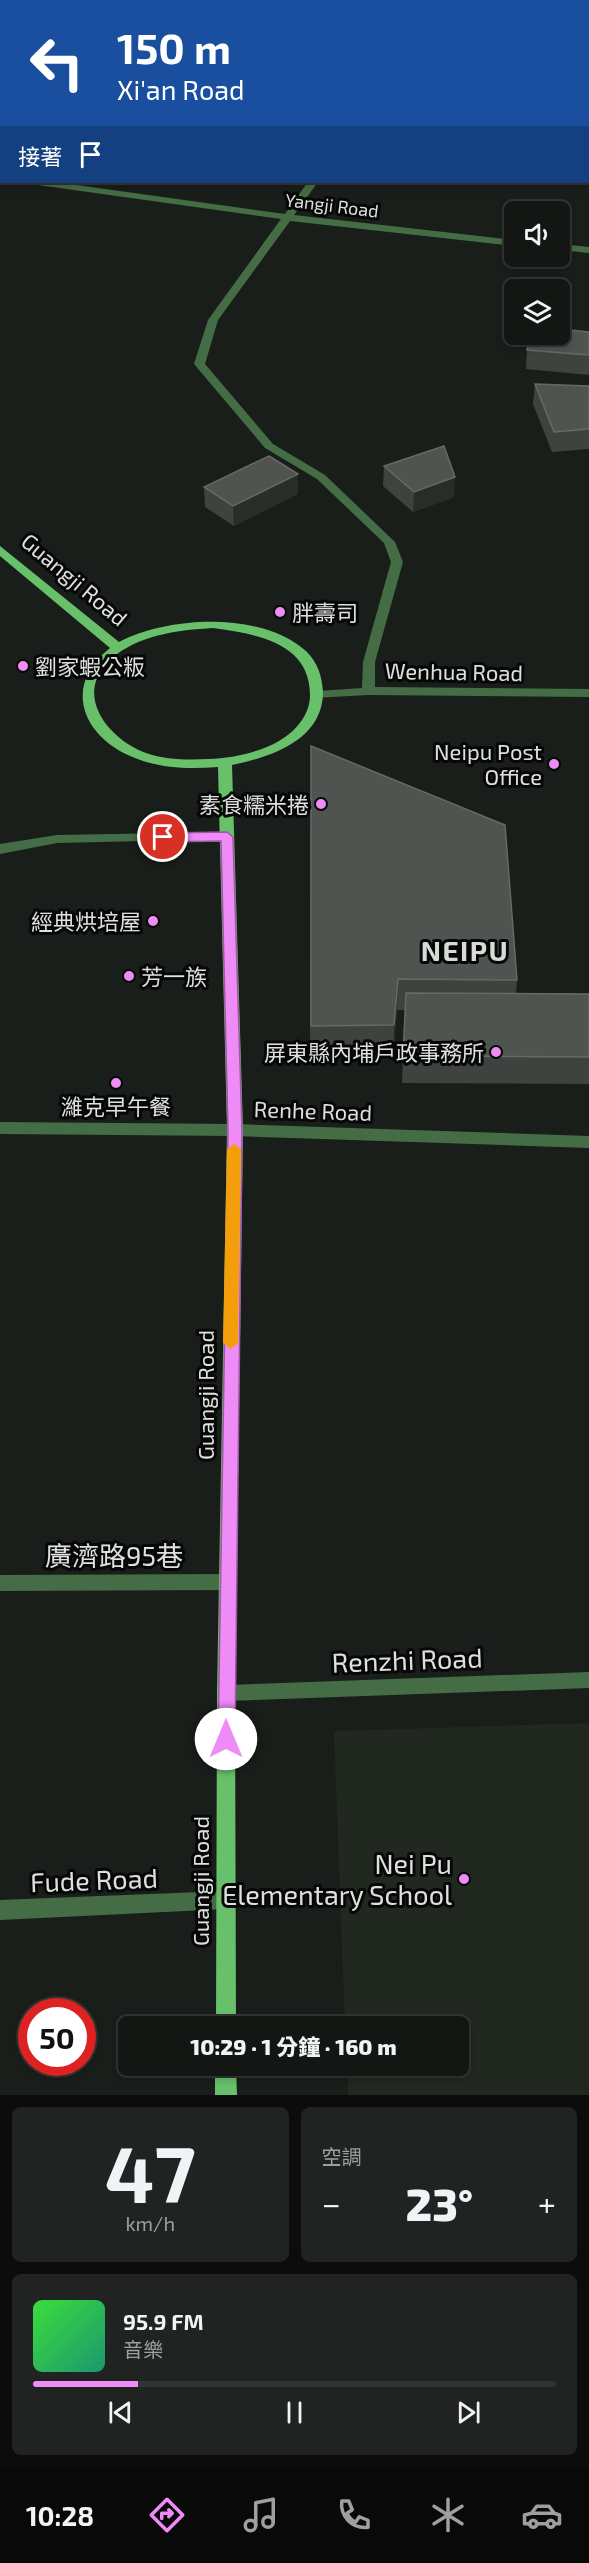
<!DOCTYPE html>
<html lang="zh-TW">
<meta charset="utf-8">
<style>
:root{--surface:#141614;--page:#212322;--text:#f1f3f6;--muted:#9d9fa0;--line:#333534;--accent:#ef8bf7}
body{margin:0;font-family:"Exo 2","Noto Sans TC",sans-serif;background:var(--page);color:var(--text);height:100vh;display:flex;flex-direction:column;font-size:22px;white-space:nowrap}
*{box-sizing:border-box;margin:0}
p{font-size:20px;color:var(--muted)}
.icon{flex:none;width:33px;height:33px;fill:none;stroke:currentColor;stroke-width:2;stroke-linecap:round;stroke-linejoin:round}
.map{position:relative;height:2095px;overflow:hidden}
.side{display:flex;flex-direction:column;gap:12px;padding:12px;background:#0b0c0b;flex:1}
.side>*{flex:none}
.guide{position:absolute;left:0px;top:0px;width:590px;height:183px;box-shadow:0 3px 9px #0003,0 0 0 2px var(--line);background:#1a4fa0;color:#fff;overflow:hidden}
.controls{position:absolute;left:504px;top:201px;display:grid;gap:12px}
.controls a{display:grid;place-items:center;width:66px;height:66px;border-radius:9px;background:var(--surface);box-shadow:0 3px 9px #0003,0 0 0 2px var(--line);font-size:30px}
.speed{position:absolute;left:18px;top:1998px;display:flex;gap:12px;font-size:30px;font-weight:700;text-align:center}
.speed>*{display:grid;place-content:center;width:78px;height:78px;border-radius:50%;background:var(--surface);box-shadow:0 3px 9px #0003,0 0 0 2px var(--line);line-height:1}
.speed .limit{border:9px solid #d22;background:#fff;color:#111}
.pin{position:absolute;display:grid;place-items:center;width:51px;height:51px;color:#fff;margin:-26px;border:3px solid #fff;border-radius:50%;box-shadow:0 2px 6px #0007}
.me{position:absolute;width:66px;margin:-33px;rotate:0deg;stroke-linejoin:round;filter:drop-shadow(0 0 4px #0008)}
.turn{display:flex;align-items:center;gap:21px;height:126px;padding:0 18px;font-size:27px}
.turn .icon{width:78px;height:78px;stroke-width:2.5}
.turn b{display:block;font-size:42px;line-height:51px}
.then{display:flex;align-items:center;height:57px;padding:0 18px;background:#0003;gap:12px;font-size:22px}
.big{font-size:45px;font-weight:800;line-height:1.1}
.side .tile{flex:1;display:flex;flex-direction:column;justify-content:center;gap:9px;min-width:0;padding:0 21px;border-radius:9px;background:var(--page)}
.side .dial{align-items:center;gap:0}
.dial b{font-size:78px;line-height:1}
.song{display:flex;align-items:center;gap:18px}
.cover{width:72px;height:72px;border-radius:9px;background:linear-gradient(135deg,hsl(120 70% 55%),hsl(160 70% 35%))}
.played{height:6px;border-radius:3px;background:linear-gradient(90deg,var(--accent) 20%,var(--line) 20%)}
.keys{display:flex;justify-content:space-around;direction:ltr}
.heat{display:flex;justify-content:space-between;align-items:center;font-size:33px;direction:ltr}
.side .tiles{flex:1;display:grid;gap:12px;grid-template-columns:1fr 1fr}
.tile:last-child{grid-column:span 2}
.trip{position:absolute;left:118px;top:2016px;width:351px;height:60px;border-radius:9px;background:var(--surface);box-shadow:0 3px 9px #0003,0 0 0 2px var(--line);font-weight:800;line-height:60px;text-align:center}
.menu{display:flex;height:96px;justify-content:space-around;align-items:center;background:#080908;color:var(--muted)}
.menu .icon{width:42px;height:42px}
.menu .on{color:var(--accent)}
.menu b{font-size:27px;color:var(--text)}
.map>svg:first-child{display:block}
.built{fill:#20281f}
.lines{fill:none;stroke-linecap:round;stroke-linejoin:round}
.minor{fill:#456d45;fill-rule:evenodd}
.major{fill:#68c06a;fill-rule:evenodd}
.wall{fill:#3f433f}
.shaded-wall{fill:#292d29}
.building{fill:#505450;stroke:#666a66;stroke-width:1.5}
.route{fill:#ef8bf7;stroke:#9b5aa1;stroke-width:1.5}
.slow{fill:#f59e0b}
.poi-dot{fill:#ef8bf7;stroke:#060706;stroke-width:2}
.labels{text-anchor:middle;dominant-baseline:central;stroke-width:6;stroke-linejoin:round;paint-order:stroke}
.far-street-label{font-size:18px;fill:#dde0dd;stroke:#060706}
.street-label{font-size:22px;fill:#dde0dd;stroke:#060706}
.poi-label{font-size:22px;fill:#dde0dd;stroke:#060706;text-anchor:end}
.near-street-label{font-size:27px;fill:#dde0dd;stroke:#060706}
.near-poi-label{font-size:27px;fill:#dde0dd;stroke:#060706;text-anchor:end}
.district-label{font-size:28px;font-weight:bold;letter-spacing:1.5px;fill:#d6dbd6;stroke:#060706}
</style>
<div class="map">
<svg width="589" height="2095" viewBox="0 0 589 2095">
<rect width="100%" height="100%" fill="#1a1e1a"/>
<path class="built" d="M589,1723V2095H348L347,2066H459V2026H345L334,1731Z"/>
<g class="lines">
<g class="minor">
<path d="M344,0H356L343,2Z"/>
<rect x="447" y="0" width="8" height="2"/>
<rect x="0" y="44" width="2" height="6"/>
<rect x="0" y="101" width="2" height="6"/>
<rect x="0" y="172" width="2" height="6"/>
<path d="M33,182H55L285,214L308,182H318L294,215L514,240V246L290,221L218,320L205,364L273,444L325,475L395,542L403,562L375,662V687L589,689V697L368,695L314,698L313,695L314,692L319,691L362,688L363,662L391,562L384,543L317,479L265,448L194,364L208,320L281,219L38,185Z"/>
<path d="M560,244L589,247V253L560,250Z"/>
<path d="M227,832L234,836L232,839L57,843L0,854V844L57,835Z"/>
<path d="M0,1122L235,1124L589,1136V1148L235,1136L0,1134Z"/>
<path d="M229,1574L235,1577L238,1582L235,1587L229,1590L0,1591V1575Z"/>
<path d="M589,1672V1688L226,1701L219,1699L217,1693L219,1687L226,1685Z"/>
<path d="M226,1891L233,1893L236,1900L233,1907L226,1909L0,1920V1900Z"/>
</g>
<g class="major">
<path d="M0,546L119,642C168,616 262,611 306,651C318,663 322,676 323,692C323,740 271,757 232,765L243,1130L235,1693L236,2026H216L217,1693L227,1130L218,767C191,769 162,769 135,758C83,738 61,686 110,648L0,556ZM213,628C256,634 310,642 310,695C310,715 296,731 279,741C258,753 232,758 209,759C188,760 166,760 146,753C108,739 72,694 111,659C138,635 178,630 213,628Z"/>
<path d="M215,2066H236L237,2095H215Z"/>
</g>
</g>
<g class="wall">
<path d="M589,332V375L526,369L527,350Z"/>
<path d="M535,384L589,386V449L552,452L533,404Z"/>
<path d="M384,466L454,497L413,512L383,486Z"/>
<path d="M298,474V494L234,526L205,507L204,487Z"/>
<path d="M311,746L517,980L516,993L589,994V1084L402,1083L405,1010H397L393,1056L310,1058Z"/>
</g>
<g class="shaded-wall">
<path d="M5,0H15V2H3Z"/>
<path d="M2,3V22L0,23V4Z"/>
<path d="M298,474V494L234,526L233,506Z"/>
<path d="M455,477L454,497L413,512L414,492Z"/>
<path d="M398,979L397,1010L393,1056L394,1025Z"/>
</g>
<g class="building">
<path d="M560,329L589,332V355L527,350L530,334H560Z"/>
<path d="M535,384L589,386V429L554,432Z"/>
<path d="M444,446L455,477L414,492L384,466Z"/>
<path d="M269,456L298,474L233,506L204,487Z"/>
<path d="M311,746L505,825L517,980L398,979L394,1025L311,1026Z"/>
<path d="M406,993L589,994V1057L403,1056Z"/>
</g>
<path class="route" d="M227,832L233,837L242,1130L235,1739L232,1745L226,1747L220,1745L218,1739L228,1130L221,841L163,842L157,837L163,833Z"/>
<path class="slow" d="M234,1144L241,1149L238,1343L231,1349L223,1343L227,1149Z"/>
<g class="poi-dot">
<circle cx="280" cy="612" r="6"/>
<circle cx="23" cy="666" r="6"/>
<circle cx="554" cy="764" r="6"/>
<circle cx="321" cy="804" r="6"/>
<circle cx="153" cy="921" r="6"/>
<circle cx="129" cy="976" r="6"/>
<circle cx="496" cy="1052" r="6"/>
<circle cx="116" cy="1083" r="6"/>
<circle cx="464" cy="1879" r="6"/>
</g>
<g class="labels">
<g class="far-street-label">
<text transform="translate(332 205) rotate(7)">Yangji Road</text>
</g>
<g class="street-label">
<text transform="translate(75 579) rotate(40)">Guangji Road</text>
<text transform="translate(454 671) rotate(1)">Wenhua Road</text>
<text transform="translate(313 1110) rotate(2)">Renhe Road</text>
<text transform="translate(205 1395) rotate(-90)">Guangji Road</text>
<text transform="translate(200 1881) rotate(-90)">Guangji Road</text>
</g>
<g class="poi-label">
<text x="292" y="612" text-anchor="start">胖壽司</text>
<text x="35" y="666" text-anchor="start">劉家蝦公粄</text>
<text x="542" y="751">Neipu Post<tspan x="542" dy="25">Office</tspan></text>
<text x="309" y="804">素食糯米捲</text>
<text x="141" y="921">經典烘培屋</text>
<text x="141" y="976" text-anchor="start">芳一族</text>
<text x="484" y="1052">屏東縣內埔戶政事務所</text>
<text x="116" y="1106" text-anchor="middle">濰克早午餐</text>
</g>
<g class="near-street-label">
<text x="114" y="1555">廣濟路95巷</text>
<text transform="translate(407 1659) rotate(-2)">Renzhi Road</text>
<text transform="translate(94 1879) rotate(-2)">Fude Road</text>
</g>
<g class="near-poi-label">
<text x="452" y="1863">Nei Pu<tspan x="452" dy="31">Elementary School</tspan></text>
</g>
<g class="district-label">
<text x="465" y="950">NEIPU</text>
</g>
</g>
</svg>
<div class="controls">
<a><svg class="icon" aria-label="sound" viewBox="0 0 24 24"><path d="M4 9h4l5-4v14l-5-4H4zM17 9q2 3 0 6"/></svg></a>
<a><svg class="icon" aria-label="layers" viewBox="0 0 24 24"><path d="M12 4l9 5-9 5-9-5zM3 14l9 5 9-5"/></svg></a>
</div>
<div class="speed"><div class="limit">50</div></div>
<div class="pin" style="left:163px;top:837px;background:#d93025"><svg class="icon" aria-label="arrive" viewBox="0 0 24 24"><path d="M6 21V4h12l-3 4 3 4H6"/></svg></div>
<svg class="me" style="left:226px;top:1739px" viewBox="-20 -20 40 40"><circle r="19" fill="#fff"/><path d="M0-13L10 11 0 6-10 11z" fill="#ef8bf7"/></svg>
<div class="trip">10:29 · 1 分鐘 · 160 m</div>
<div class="guide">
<div class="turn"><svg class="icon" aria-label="left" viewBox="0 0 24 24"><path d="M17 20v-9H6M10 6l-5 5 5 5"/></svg><div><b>150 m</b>Xi'an Road</div></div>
<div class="then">接著<svg class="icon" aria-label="arrive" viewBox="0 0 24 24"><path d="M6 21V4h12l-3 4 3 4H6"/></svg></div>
</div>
</div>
<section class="side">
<div class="tiles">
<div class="tile dial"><b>47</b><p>km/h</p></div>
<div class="tile"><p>空調</p>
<div class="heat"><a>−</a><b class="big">23°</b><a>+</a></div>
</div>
<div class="tile">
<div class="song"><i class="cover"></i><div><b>95.9 FM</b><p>音樂</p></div></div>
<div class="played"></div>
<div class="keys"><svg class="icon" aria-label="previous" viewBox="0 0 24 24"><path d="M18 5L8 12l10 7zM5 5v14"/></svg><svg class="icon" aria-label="pause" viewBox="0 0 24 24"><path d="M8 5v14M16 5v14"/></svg><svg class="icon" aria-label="next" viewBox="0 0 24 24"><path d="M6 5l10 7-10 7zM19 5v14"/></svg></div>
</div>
</div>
</section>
<nav class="menu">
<b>10:28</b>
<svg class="icon on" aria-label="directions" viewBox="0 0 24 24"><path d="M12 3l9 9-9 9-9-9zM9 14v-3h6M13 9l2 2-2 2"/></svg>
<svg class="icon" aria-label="music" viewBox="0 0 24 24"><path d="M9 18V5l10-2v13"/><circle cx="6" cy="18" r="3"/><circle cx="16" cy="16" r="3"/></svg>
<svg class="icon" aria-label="phone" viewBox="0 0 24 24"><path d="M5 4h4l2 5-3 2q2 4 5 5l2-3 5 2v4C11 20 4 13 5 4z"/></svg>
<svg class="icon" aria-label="climate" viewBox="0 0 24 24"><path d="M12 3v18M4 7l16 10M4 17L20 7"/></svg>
<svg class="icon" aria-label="car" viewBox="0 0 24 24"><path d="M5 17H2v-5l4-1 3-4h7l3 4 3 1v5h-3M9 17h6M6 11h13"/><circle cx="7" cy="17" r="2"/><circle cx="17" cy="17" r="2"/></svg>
</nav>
